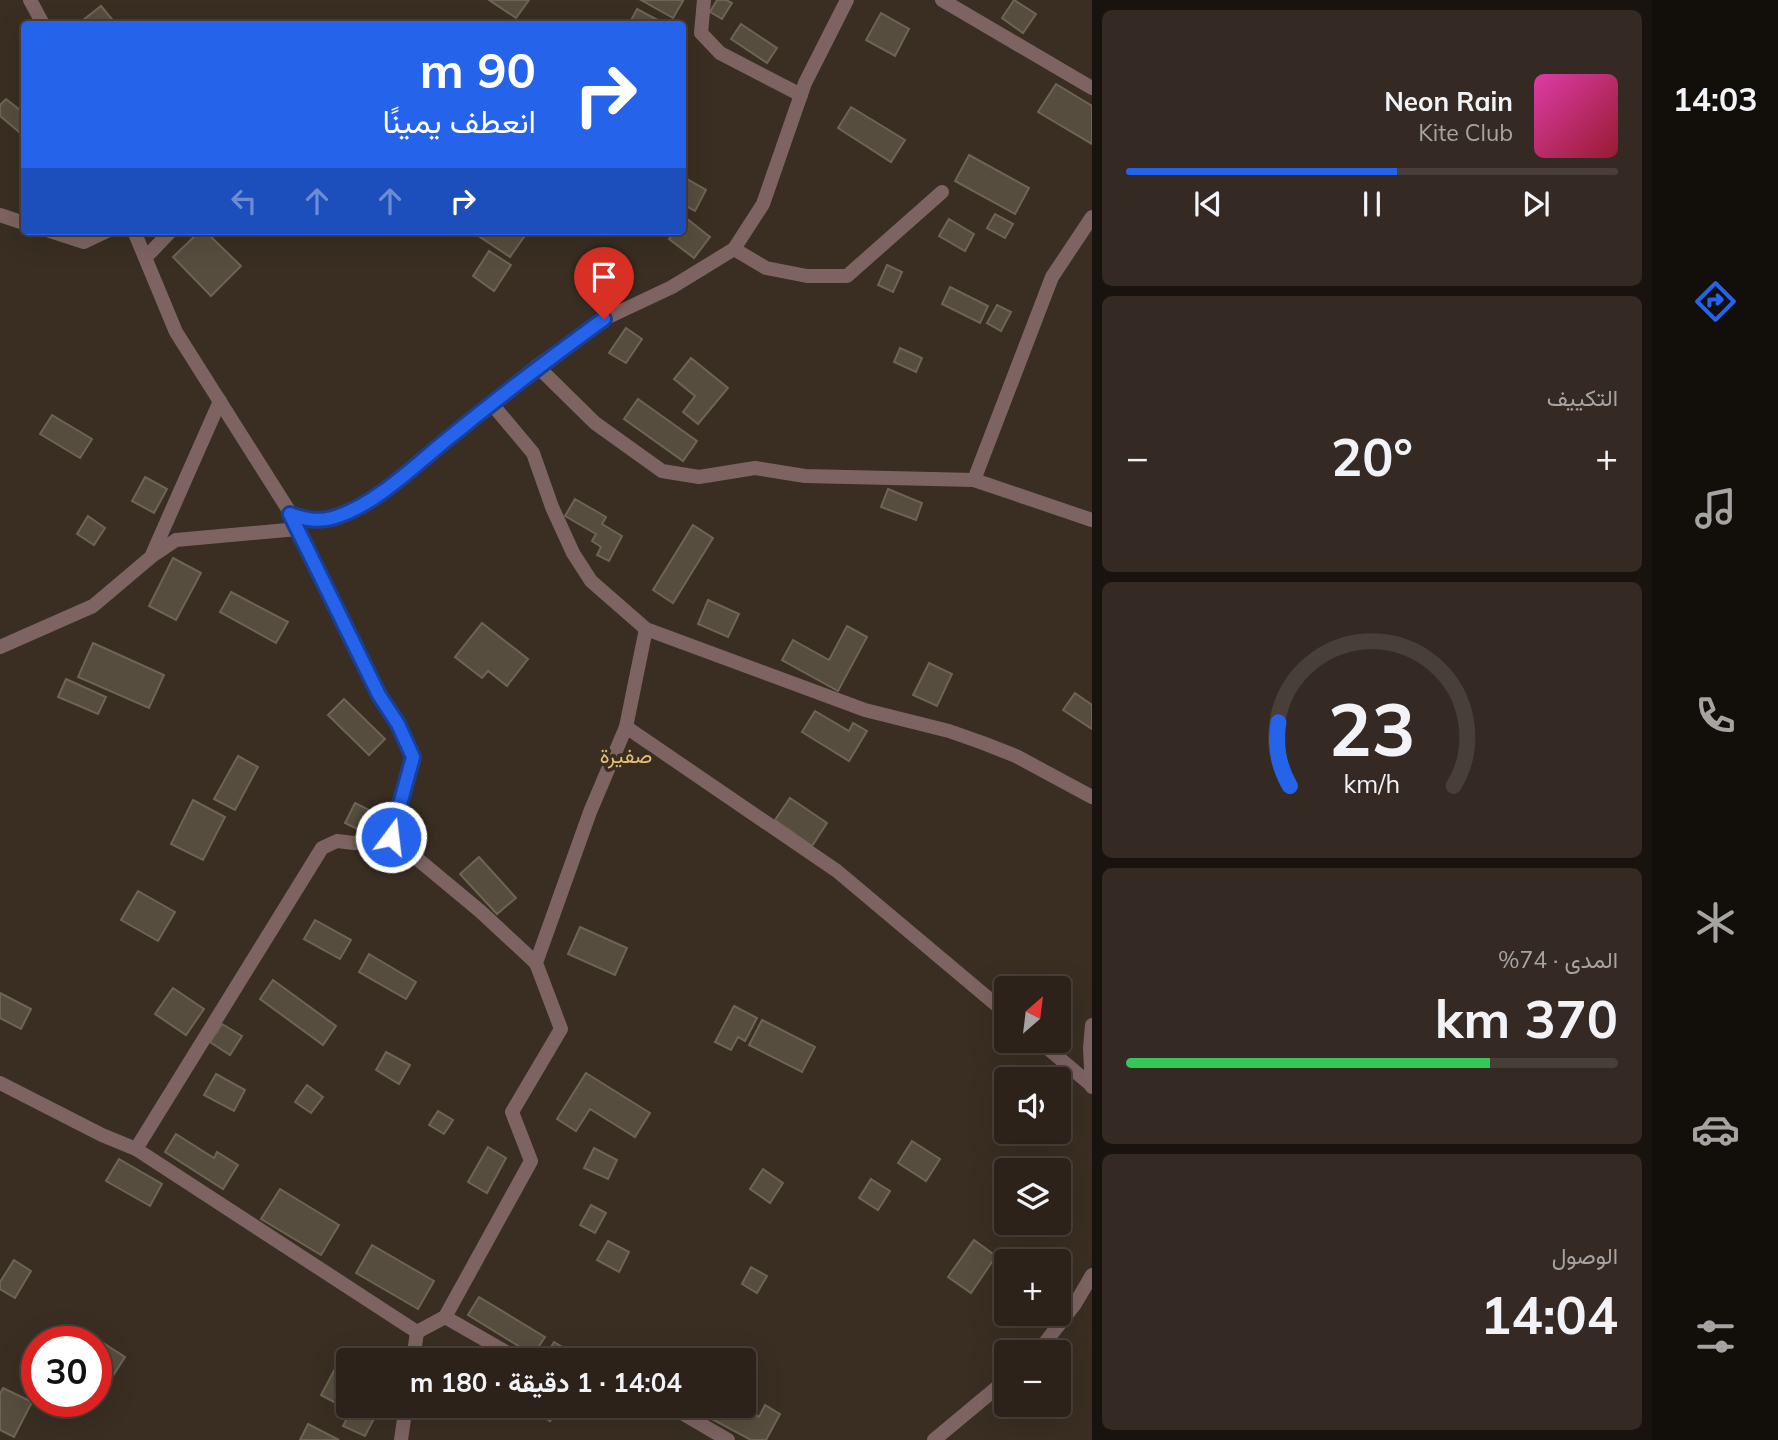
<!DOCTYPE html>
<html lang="ar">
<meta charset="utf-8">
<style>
:root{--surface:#2c221a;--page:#342a23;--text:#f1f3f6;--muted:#a6a4a2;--line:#483f39;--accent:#2563eb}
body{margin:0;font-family:Mulish,Vazirmatn,sans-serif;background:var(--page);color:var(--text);direction:rtl;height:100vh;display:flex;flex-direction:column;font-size:26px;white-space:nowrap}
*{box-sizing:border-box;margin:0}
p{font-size:23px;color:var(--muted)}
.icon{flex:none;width:38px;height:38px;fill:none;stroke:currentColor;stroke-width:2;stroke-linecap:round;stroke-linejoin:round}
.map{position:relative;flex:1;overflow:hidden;direction:ltr}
.drawer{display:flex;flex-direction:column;gap:10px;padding:10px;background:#18130e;width:560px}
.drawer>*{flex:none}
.top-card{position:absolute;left:21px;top:21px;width:665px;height:214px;border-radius:7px;box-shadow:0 7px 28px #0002,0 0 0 2px var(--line);direction:rtl;background:#2563eb;color:#fff;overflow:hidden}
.needle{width:46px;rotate:28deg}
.tools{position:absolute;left:994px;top:976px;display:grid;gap:14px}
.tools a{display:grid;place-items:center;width:77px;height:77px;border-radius:7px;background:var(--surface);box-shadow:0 7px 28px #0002,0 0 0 2px var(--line);font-size:35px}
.speed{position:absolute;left:21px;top:1326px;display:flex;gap:14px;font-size:35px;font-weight:700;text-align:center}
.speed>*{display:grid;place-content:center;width:91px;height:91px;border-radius:50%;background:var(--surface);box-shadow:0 7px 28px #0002,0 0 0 2px var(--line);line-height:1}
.speed .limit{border:10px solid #d22;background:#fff;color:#111}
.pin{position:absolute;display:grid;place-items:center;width:60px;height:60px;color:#fff;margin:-72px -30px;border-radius:50% 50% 50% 0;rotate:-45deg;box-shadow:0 0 7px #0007}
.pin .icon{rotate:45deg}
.me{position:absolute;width:77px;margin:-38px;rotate:15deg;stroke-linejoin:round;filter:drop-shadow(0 0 5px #0008)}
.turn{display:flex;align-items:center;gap:24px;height:147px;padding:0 35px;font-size:32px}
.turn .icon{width:91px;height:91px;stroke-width:2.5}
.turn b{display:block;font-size:49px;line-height:60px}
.lanes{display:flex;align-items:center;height:66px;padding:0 35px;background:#0003;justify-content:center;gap:35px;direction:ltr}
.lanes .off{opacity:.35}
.big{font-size:52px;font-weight:700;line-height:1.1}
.drawer .tile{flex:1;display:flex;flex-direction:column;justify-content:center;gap:10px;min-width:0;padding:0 24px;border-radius:10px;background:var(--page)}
.drawer .dial{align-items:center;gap:0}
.dial svg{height:182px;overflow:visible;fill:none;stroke:var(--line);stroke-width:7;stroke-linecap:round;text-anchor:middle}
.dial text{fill:var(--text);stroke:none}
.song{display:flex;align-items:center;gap:21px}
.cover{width:84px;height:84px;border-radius:10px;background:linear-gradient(135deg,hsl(320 70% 55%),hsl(350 70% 35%))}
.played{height:7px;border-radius:4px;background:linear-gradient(90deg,var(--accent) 55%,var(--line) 55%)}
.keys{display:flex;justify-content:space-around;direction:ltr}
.heat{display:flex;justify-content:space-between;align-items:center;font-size:38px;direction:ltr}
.charge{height:10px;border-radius:5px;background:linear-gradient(90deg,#34c759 74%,var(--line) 0)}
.trip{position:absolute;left:336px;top:1348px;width:420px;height:70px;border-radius:7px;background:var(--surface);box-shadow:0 7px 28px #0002,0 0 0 2px var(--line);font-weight:700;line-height:70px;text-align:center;direction:rtl}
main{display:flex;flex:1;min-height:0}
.tab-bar{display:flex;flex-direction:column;width:126px;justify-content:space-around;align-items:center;background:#120e0a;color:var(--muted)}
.tab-bar .icon{width:49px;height:49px}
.tab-bar .selected{color:var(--accent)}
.tab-bar b{font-size:32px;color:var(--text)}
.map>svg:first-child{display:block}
.building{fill:#574d3e;stroke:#6d6454;stroke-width:2}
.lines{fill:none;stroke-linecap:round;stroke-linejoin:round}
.minor{stroke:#7d6463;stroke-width:14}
.route-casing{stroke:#184099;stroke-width:18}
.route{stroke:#2563eb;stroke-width:12}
.labels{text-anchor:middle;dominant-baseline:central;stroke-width:7;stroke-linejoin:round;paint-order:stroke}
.quarter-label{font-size:21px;fill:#e1bd75;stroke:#3a2e22}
</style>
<main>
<nav class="tab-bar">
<b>14:03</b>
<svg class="icon selected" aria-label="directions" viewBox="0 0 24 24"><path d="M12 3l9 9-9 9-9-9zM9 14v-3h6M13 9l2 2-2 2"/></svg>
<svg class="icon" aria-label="music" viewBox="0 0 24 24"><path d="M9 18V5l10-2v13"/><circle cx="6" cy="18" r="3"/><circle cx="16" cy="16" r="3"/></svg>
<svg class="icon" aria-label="phone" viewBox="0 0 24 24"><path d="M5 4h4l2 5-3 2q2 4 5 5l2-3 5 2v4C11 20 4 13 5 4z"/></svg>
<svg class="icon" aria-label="climate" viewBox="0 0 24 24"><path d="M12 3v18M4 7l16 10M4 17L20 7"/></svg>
<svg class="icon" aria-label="car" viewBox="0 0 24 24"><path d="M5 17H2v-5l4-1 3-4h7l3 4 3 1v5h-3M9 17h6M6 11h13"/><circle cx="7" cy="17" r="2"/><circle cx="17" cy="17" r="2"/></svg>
<svg class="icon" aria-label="filters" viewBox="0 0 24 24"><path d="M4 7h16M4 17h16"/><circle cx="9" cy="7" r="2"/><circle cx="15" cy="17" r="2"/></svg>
</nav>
<section class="drawer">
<div class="tile">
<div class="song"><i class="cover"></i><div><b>Neon Rain</b><p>Kite Club</p></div></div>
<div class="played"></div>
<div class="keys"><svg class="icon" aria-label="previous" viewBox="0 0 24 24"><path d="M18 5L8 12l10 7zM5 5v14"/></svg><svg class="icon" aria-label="pause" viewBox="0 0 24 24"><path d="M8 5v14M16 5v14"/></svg><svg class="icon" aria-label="next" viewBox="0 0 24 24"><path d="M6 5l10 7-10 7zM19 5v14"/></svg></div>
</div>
<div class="tile"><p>التكييف</p>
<div class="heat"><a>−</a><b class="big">20°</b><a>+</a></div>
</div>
<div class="tile dial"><svg viewBox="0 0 100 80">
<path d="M14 69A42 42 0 1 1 86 69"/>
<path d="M14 69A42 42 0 0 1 9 41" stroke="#2563eb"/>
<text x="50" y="56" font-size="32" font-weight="700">23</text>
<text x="50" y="72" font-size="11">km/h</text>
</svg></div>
<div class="tile"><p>المدى · 74%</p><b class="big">370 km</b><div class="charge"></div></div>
<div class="tile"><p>الوصول</p><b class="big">14:04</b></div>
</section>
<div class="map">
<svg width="1092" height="1440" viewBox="0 0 1092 1440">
<rect width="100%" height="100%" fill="#3a2e22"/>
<g class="building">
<path d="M489,0H529L516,18Z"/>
<path d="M641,0H681L683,1L673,18Z"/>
<path d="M717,0H726L732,3L722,19L710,12Z"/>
<path d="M1014,0L1036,14L1023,33L1002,18Z"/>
<path d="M101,6L116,24H78Z"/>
<path d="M637,9L665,24H629Z"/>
<path d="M881,13L909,29L895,56L866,40Z"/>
<path d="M741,24L777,48L767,63L731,39Z"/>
<path d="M1056,84L1092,106V144L1038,112Z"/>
<path d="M6,99L20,110L24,105V136L0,116V105Z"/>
<path d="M851,107L905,140L891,162L838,128Z"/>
<path d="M969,155L1029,188L1015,214L955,181Z"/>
<path d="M682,176L706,190L695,211L682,204Z"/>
<path d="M995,214L1013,224L1005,238L987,228Z"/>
<path d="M686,218L710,237L694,258L669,239L676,231H682V223Z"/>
<path d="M949,219L974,234L965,251L939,236Z"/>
<path d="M200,231H205L241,266L211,296L173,257Z"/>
<path d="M471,231H521L526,234L510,257Z"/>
<path d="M489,251L511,265L494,291L473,276Z"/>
<path d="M887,265L902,272L893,292L878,285Z"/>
<path d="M950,287L988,306L980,323L942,304Z"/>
<path d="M997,305L1011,312L1001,331L987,323Z"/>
<path d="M626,328L642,339L626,363L609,353Z"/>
<path d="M900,348L922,358L916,372L894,362Z"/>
<path d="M691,358L728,388L698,424L683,412L695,396L674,379Z"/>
<path d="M638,399L697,441L683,461L624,419Z"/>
<path d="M52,415L92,439L80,458L40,434Z"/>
<path d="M145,477L167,489L154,513L132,501Z"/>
<path d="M888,489L922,503L916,520L881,507Z"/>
<path d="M575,499L606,517L602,524L622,536L609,561L597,555L601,547L592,541L596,534L565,516Z"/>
<path d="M88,516L105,528L94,545L77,534Z"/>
<path d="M693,525L713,538L673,603L653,590Z"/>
<path d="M173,558L201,573L176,620L149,606Z"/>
<path d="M231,592L288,622L276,643L220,612Z"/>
<path d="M708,600L739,614L728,637L698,624Z"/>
<path d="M482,623L528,659L507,686L488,671L482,678L455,657Z"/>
<path d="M847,626L867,637L838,691L782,660L793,640L829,660Z"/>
<path d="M93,643L164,675L149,708L78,677Z"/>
<path d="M929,663L952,674L937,706L913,695Z"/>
<path d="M66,679L106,697L98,714L58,697Z"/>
<path d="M1075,693L1092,705V729L1063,710Z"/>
<path d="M344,699L385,739L369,755L328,715Z"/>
<path d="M815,711L849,731L853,723L867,731L849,761L802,732Z"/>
<path d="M238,756L258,767L235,810L214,799Z"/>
<path d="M790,798L827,823L812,846L775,820Z"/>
<path d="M193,800L225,817L203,860L171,844Z"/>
<path d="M355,803L373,812L363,832L345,823Z"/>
<path d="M479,857L516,898L497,914L460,874Z"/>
<path d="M138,891L175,912L158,941L121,920Z"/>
<path d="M315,920L351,940L340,959L304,939Z"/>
<path d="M580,927L627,948L615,975L568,954Z"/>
<path d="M369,954L416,982L406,999L359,972Z"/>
<path d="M273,980L336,1026L323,1045L260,999Z"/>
<path d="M173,988L204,1009L186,1035L155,1014Z"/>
<path d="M0,993L31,1009L21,1029L0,1018Z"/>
<path d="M734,1006L757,1018L745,1041L738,1037L731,1050L715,1042Z"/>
<path d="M762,1020L815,1047L802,1072L749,1045Z"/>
<path d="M222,1024L242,1036L230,1055L210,1042Z"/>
<path d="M386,1052L410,1065L399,1084L376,1070Z"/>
<path d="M586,1073L650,1113L635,1137L590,1109L576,1131L557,1119Z"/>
<path d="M216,1074L245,1090L234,1111L204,1095Z"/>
<path d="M307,1085L323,1097L311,1113L295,1102Z"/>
<path d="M438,1111L453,1120L444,1134L429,1125Z"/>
<path d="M176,1134L214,1158L217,1152L238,1165L223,1189L165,1152Z"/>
<path d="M912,1141L940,1159L926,1181L898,1163Z"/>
<path d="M488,1147L506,1158L487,1193L468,1182Z"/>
<path d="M594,1148L617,1160L608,1179L584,1168Z"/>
<path d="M119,1159L162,1184L150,1206L106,1181Z"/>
<path d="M763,1169L783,1183L770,1203L750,1189Z"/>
<path d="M871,1179L890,1191L878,1210L859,1198Z"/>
<path d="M280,1189L339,1225L321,1255L261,1219Z"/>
<path d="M591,1205L606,1213L595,1233L580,1225Z"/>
<path d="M974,1240L996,1256L971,1293L948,1277Z"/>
<path d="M608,1241L629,1252L619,1272L597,1260Z"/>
<path d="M372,1245L434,1281L418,1309L356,1273Z"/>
<path d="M14,1260L31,1271L15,1298L0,1289V1282Z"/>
<path d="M751,1267L767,1276L757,1293L742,1284Z"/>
<path d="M479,1297L545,1337L533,1355L468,1315Z"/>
<path d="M94,1337L125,1357L96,1402V1342H90Z"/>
<path d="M554,1342L583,1359V1360H543Z"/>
<path d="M593,1348L619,1360H588Z"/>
<path d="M337,1365L348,1371V1405H381L365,1436L343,1426L351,1411L321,1395Z"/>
<path d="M3,1388L32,1402L14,1437L0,1430V1394Z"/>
<path d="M526,1405H560L550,1421Z"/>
<path d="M717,1405H737L759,1417L765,1405L780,1414L766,1440H751L710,1418Z"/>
<path d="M308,1424L339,1440H300Z"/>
</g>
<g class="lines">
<g class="minor">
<path d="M30,0L43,24"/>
<path d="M704,0L701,33L720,53L801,95"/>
<path d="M942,0L1092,88"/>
<path d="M0,215L24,223"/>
<path d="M50,231L84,242L107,231"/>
<path d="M134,231L176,332L291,514L379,695L398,724L413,757L391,837"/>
<path d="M734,249L766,268L807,276H847L942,192"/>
<path d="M146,257L171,231"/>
<path d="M537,366L595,423L662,471L699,477L755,468L805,476L974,480L1092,520"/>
<path d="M491,403L533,453L552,507L573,553L591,581L646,629L865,710L949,731L983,743L1016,756L1092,797"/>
<path d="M974,480L1052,277L1092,217"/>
<path d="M291,514L311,521L332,518L359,507L390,485L537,366L604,319L672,287L734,249L763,204L805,83L847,0"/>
<path d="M152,556L176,540L298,529"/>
<path d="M0,647L93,606L151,557L220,401"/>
<path d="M626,727L837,871L1006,1013"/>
<path d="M1092,1025L1090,1048L1092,1087"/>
<path d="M1039,1041L1091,1085"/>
<path d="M0,1083L102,1135L136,1149L417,1332L445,1317L520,1360"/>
<path d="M136,1149L322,848L337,841L354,843L391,837L480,911L536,963"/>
<path d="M445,1317L531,1161L512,1112L561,1029L536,963L590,812L626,727L646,629"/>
<path d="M1037,1353L1075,1304L1092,1275"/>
<path d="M413,1360L417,1332"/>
<path d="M651,1405L675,1409L728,1440"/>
<path d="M401,1440L406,1405"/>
<path d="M934,1440L1006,1380"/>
</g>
</g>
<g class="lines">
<defs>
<path id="route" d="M391,837L413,757L398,724L379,695L290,514C305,519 316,522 332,518C376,506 419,461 455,433C504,393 553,356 604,319"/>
</defs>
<use href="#route" class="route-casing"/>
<use href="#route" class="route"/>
</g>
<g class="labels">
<g class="quarter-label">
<text x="626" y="755">صفيرة</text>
</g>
</g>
</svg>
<div class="tools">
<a><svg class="needle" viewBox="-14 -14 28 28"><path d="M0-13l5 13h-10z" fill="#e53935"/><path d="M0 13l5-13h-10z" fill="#a6a4a2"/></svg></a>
<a><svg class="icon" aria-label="sound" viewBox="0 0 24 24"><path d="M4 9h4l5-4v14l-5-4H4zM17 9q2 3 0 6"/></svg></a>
<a><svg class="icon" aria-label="layers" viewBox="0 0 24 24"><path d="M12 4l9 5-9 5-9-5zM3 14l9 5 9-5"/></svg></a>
<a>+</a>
<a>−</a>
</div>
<div class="speed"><div class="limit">30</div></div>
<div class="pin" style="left:604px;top:319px;background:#d93025"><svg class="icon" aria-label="arrive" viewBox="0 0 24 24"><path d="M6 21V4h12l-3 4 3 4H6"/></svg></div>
<svg class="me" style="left:391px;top:837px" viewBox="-20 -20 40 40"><circle r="17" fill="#2563eb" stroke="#fff" stroke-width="3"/><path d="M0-11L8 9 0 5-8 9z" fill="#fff"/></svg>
<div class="trip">14:04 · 1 دقيقة · 180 m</div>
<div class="top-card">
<div class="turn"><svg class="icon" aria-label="right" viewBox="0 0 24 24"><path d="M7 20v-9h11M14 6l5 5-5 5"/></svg><div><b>90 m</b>انعطف يمينًا</div></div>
<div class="lanes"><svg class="icon off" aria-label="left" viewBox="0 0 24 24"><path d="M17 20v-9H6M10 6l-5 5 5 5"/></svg><svg class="icon off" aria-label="ahead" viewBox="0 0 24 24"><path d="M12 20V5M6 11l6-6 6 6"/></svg><svg class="icon off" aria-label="ahead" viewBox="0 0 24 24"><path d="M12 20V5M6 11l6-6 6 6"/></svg><svg class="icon" aria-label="right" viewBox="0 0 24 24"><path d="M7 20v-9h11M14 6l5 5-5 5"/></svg></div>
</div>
</div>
</main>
